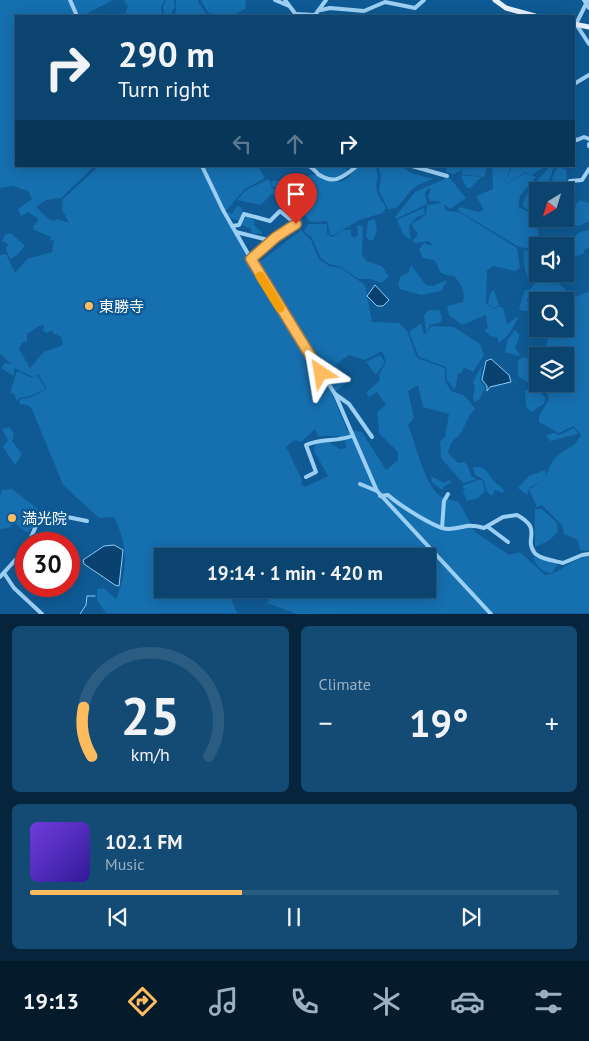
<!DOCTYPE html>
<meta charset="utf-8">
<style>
:root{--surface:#0b446f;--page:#144b74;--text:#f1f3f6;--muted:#9ab0c3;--line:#2b5c82;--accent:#ffbc5f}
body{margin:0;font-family:"PT Sans","Noto Sans JP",sans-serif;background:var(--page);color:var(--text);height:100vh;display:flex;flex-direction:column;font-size:19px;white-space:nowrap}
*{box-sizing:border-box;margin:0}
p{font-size:16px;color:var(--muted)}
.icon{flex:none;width:28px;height:28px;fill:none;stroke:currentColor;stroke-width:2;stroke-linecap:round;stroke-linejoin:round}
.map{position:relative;height:614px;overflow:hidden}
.drawer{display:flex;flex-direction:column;gap:12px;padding:12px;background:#06253d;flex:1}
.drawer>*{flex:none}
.hud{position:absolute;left:15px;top:15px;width:560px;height:152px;border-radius:0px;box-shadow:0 2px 12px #0003,0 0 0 1px var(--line);background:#0b446f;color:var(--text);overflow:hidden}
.needle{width:32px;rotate:218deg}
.buttons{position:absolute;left:529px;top:182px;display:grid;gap:10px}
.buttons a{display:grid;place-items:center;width:45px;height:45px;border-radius:0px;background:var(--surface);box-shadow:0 2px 12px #0003,0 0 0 1px var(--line);font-size:25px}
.speed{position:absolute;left:15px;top:532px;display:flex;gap:10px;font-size:25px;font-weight:700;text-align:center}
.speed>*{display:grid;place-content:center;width:65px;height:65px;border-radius:50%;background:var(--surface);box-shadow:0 2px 12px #0003,0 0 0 1px var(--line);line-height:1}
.speed .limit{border:8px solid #d22;background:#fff;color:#111}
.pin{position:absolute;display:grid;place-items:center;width:42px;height:42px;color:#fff;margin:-51px -21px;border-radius:50% 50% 50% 0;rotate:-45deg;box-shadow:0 0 5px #0007}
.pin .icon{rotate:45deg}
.me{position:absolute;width:55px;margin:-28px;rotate:327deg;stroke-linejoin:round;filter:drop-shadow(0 0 4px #0008)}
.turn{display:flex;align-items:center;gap:18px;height:105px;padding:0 20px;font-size:22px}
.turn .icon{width:65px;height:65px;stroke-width:2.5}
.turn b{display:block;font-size:35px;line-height:42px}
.lanes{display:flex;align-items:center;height:48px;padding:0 20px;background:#0003;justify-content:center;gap:25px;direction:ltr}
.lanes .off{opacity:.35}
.big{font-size:38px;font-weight:600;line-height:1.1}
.drawer .widget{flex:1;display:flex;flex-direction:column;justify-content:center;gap:8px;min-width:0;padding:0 18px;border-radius:8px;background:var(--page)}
.drawer .dial{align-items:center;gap:0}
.dial svg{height:130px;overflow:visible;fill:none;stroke:var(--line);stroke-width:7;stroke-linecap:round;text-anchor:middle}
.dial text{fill:var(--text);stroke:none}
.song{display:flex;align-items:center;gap:15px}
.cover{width:60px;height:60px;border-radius:8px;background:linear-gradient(135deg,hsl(260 70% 55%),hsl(250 70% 35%))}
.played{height:5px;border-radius:2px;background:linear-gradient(90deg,var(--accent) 40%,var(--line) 40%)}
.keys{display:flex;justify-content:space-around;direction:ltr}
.heat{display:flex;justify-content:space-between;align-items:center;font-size:28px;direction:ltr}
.drawer .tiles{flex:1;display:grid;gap:12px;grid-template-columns:1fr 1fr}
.widget:last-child{grid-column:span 2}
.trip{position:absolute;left:154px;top:548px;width:282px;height:50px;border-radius:0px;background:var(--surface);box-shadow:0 2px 12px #0003,0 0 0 1px var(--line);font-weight:600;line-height:50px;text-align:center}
.dock{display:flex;height:80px;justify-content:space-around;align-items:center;background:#041b2c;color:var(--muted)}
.dock .icon{width:35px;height:35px}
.dock .active{color:var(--accent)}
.dock b{font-size:22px;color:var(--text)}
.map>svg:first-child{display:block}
.green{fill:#166faf;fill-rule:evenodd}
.water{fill:#094270;stroke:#8dccf8}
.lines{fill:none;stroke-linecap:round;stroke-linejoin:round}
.stream{stroke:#8dccf8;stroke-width:1}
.minor{stroke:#9ccff4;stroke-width:4}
.major{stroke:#e9f4ff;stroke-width:5}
.route-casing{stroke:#a67a3e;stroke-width:12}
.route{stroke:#ffbc5f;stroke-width:9}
.slow{stroke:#f59e0b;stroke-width:9}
.poi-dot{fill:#ffbc5f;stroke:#0f5a94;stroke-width:2}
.labels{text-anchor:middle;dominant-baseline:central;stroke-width:5;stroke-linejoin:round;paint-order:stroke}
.poi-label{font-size:15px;fill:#fff;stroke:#0f5a94;text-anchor:start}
</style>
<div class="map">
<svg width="589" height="614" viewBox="0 0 589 614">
<rect width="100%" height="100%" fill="#0f5a94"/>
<g class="green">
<path d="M0,0H113L82,16H16V166H94L61,198L46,200L36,207L50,220L55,221L57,219L69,223L62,209L63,199L99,166H258L265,178L245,189L224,213L251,261H261L301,230L311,240L319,259L329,266L341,268L365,285L372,322L399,323L407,331L417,358L445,368V381L451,391L465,396L475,409C467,418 468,419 463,429C458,440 450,438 448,453L458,463L464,462L468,466L471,476L477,479L463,483C455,475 449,466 441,458L440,442L445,437L449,414L423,407L418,385L408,391L414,418L408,425C415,442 425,486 440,496C444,499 453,500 459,502L475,532L509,555L520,552L545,575C561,574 572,557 589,557V613L297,614L267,603L274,592H279L278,589H428V556H162V589H227L237,613H106L97,600V589L103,588L116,599C128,571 128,544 114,517L99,518L63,485L32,409L27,405L19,404L20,399L29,398L47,389L38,374L33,377L14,368V376L1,368L5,363L11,364L0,353V255L6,254L15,273L27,259L52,252L54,240L50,241L51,237L34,230L33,226L38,221L37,218L28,212L21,216L18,209L32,199L28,191L13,186L0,188ZM44,325L43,331L47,333L52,330L53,333L61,337L63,345L44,352L30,368L19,349L22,343L27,341V334L39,326ZM382,351L386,362L379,375L380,380L366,393L369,397L377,392L386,405L377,412L379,433L398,452V460L386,470L362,432L347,430L332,394L349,381L336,364L349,355L365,360ZM315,429L318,436H338L345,441L346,448L340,449L328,442H315L314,451L328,476L305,487L301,485L302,480L286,447L294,440L301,442Z"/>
<path d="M124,0H165L161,6L162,16H124L128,6Z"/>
<path d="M167,0H174L175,7L170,16H164L163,6Z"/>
<path d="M176,0H199L198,2L207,15L216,16H172L176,12Z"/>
<path d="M201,0H246L245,9C228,19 227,16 208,13Z"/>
<path d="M313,166H339L348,170L342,178C330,178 321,175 313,166Z"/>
<path d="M356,166H376L378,177C373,188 379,198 386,207L383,213L359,220L334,235H330L327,221L310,222C304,215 302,207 292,207L287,213L282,210L288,194L272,186L271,181H278L286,174L295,180C302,180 307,174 313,175C333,175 341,195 356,166Z"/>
<path d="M378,166H400L414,174L434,179C406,188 414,191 396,208L388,209L379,191L381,177Z"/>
<path d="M447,166H485L487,169L484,177L462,174L463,168L461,171L453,174L446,172Z"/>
<path d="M492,166H511L503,186L512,166H545L532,175L525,172L502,187L525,173L536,177L520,196L518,207C539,213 541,232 537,250L519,247L457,210L460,207L478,212L484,210L476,196L493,189Z"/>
<path d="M550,166H554L549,180L536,193H527Z"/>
<path d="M559,166L566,170L567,181L574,184L570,192L565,196V191H540L551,181L556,169Z"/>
<path d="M460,175L481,177L470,188H467Z"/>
<path d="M449,177L466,198L450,209L443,204L447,211L459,212L517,248L520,268L515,271L493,266L487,270L486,303L494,309L499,306L503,308L507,324L519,316L509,334L499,343L497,337L490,336L484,330L488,328L486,315L462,325L449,315L447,306L463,302C466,293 461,283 454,276C435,274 443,272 434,260L423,258L419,249L424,243L432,246L429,241L415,243L413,240L418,234L412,226L413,223L426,215L427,205L441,203L438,201H430L428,196L431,189L429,188L425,193L427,204L396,219L395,217L415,192Z"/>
<path d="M269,179L272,188L285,193L286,199L271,194L261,205L237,200L246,190Z"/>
<path d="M537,193V213L535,215L522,205L527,194Z"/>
<path d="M580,200L589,203V221L579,226L572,224L576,204Z"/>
<path d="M237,206L241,207L243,212L239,220L232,219L228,214V212L232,214Z"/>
<path d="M293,208L300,213L303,222L298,224L291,219L289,213Z"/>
<path d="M424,208L425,214L417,217L409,226L411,240C402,236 401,229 397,220Z"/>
<path d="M247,216L255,221L254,225L262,232V234L251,233V229L240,224Z"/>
<path d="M375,219L377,230L373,240H369L366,237L368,221Z"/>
<path d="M308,224H327V234L332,237L343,230H351V235L354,238L358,235L357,225L363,227L362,255L366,261L382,266L389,277L381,283L371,279H359L341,267L329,264L320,257L312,238L304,231Z"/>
<path d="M589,230V248L585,249L583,254L573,257L565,269V251L578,233Z"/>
<path d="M11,233L25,246L16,256L10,259L6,249L8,244L2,241L5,235Z"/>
<path d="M524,250L535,252C534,266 533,268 543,279L532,283C524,275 523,261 524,250Z"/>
<path d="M411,265L426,285L433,286L447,280L441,291L421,295L400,289L398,285L400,277L408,273Z"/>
<path d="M549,274H560L555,280L571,295L555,299L541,293L527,298V301L535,305L528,311H522L519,308L525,290L531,289L534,284L543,281Z"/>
<path d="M494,290L499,305L494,308L488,304L490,293Z"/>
<path d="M589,291V551L580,550L578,540L564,534L562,525L542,505L537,507L529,489C552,479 544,469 557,456C568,447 573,449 581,435L574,426L559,433L539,422V416L549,399C546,383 527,385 518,376V360L524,357L537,360L538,384H565V356H544L548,337L541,329H565V302Z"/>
<path d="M429,310H439L442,317L441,322L430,325L426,332L424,315Z"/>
<path d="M421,323L424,335L432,326L454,327L480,344L484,355L473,372L464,367L462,372L458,374L455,390L447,380L446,367L419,357L409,332Z"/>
<path d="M515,330L520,335L515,348L520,355L519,356L505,352L507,341Z"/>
<path d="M380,355L385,362L376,375L366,362Z"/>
<path d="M482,365L480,381L485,387L480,399L474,402L473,397L475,388L473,382Z"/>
<path d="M17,371L32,378L37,375L46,389L30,396L19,398L16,401L15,394L10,393Z"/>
<path d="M536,386L545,398L544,404L531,412L526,406L525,391Z"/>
<path d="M9,427L14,434L12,441L22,454L15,465L3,447L8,440L2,429Z"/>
<path d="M574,428L578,434L550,441L546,435L555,433L559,435Z"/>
<path d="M473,467C488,466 486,473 495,482C498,485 502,487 504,490L503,493L495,490L492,496L487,492L483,479L475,475Z"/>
<path d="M545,470L546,475L542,482L530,487L527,495L518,488L529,476Z"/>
<path d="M431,476L444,483L450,480L451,483L444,486L442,490L432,482Z"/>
<path d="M478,480H482L485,491L478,498L467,501L463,492L465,489L462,486Z"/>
<path d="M12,489L38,509L42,518L27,533L15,523L8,528L0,529V496L2,490Z"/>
<path d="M535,509H542L557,523L558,531L550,540L535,547Z"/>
<path d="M533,557L558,564L552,573C541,573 537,566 533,557Z"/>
</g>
<g class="water">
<path d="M375,285L389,300L383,306H377L367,296Z"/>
<path d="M491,359L509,375L511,382L490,387L487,391V386L482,380L486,361Z"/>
<path d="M114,545L123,550L119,586L115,585L84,564L83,560L104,546Z"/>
</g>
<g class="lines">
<path class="stream" d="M80,614L86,605L87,596H95"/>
<g class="minor">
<path d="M70,0L77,16"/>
<path d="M275,0L289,6"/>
<path d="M285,0L297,16"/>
<path d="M584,0L589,8"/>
<path d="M588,0L576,24L589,44"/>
<path d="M321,10L330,8L364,11L385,2L415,8L424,0"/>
<path d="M296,14L315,15L326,0"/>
<path d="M574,84L589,75"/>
<path d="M574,139L577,140L584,137L589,139"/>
<path d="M589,144V146"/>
<path d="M202,166L223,210L267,287L335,394L377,491L491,614"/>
<path d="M309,166C313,168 315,171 318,174C335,186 344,176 357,166"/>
<path d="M412,166L447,176"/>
<path d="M570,181L582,180L589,169"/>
<path d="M232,226L239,225L244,214L270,221L280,211L296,224L276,237L251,259"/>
<path d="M236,232L272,241"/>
<path d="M335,394L349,404L372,437"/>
<path d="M306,477L316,472L306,445C321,438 337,442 352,436"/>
<path d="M360,484L377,491"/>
<path d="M380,496L388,495C398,504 437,530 449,529C466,528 465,523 484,528L503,517L517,515C543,529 524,538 534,552C538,559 556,561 563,563L582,555L589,554"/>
<path d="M488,527L508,542"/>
<path d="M442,528L444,501L448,494"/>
<path d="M28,544L36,526L52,514L87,521"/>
<path d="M4,573L14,588L42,614"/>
<path d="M0,577L26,548"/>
</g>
<g class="major">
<path d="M495,0L506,8L535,16"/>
<path d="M574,24L589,27"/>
</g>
</g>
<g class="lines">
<defs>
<path id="route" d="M296,224L276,237L251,259L321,373"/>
</defs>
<use href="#route" class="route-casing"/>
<use href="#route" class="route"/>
<path class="slow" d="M260,276L280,308"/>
</g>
<g class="poi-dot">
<circle cx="89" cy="306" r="5"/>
<circle cx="12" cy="518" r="5"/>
</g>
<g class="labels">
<g class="poi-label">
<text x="99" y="306">東勝寺</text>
<text x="22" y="518">満光院</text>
</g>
</g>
</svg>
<div class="buttons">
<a><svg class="needle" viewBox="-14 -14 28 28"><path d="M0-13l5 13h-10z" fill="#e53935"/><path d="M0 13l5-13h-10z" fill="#9ab0c3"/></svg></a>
<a><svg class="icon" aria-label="sound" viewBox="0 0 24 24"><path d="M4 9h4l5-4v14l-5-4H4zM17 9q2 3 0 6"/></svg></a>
<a><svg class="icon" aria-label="search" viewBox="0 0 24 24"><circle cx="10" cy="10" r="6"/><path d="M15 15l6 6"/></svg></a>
<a><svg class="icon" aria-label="layers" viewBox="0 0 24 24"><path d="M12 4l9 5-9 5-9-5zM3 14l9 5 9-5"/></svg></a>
</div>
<div class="speed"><div class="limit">30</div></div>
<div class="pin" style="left:296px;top:224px;background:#d93025"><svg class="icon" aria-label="arrive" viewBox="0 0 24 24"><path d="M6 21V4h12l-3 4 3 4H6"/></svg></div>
<svg class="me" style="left:321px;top:373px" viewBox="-20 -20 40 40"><path d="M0-17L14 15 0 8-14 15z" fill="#ffbc5f" stroke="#fff" stroke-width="4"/></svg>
<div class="trip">19:14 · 1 min · 420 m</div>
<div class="hud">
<div class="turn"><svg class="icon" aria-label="right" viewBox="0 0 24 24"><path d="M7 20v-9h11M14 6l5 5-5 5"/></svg><div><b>290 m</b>Turn right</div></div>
<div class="lanes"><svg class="icon off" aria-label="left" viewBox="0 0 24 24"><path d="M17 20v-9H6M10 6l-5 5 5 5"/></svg><svg class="icon off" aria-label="ahead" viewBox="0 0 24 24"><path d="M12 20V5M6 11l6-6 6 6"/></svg><svg class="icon" aria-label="right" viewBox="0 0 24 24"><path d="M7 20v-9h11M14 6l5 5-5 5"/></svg></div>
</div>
</div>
<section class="drawer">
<div class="tiles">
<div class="widget dial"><svg viewBox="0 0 100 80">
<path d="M14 69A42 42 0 1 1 86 69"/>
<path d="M14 69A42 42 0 0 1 9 39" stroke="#ffbc5f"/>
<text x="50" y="56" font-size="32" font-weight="700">25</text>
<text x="50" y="72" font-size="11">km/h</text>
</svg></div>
<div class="widget"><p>Climate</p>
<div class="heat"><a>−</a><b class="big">19°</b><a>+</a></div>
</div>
<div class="widget">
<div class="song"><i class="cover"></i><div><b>102.1 FM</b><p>Music</p></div></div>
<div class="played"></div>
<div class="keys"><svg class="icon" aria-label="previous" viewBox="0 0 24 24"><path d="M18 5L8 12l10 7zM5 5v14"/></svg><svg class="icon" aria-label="pause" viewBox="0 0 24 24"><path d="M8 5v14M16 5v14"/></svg><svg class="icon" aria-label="next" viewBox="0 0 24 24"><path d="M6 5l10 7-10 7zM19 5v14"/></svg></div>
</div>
</div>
</section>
<nav class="dock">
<b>19:13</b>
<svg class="icon active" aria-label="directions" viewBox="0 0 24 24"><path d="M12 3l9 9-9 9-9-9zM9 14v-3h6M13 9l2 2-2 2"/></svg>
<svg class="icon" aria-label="music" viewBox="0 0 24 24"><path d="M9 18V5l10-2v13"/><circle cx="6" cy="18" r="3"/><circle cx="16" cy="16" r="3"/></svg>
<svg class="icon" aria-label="phone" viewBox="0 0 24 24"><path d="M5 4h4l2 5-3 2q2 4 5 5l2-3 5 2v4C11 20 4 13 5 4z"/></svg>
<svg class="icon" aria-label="climate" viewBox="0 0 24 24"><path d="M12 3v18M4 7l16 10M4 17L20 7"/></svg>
<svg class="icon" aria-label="car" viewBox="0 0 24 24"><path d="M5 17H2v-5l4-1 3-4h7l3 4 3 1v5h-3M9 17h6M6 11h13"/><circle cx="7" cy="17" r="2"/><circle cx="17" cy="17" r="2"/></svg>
<svg class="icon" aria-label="filters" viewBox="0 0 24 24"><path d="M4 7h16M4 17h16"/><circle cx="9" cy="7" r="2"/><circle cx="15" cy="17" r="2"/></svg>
</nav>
